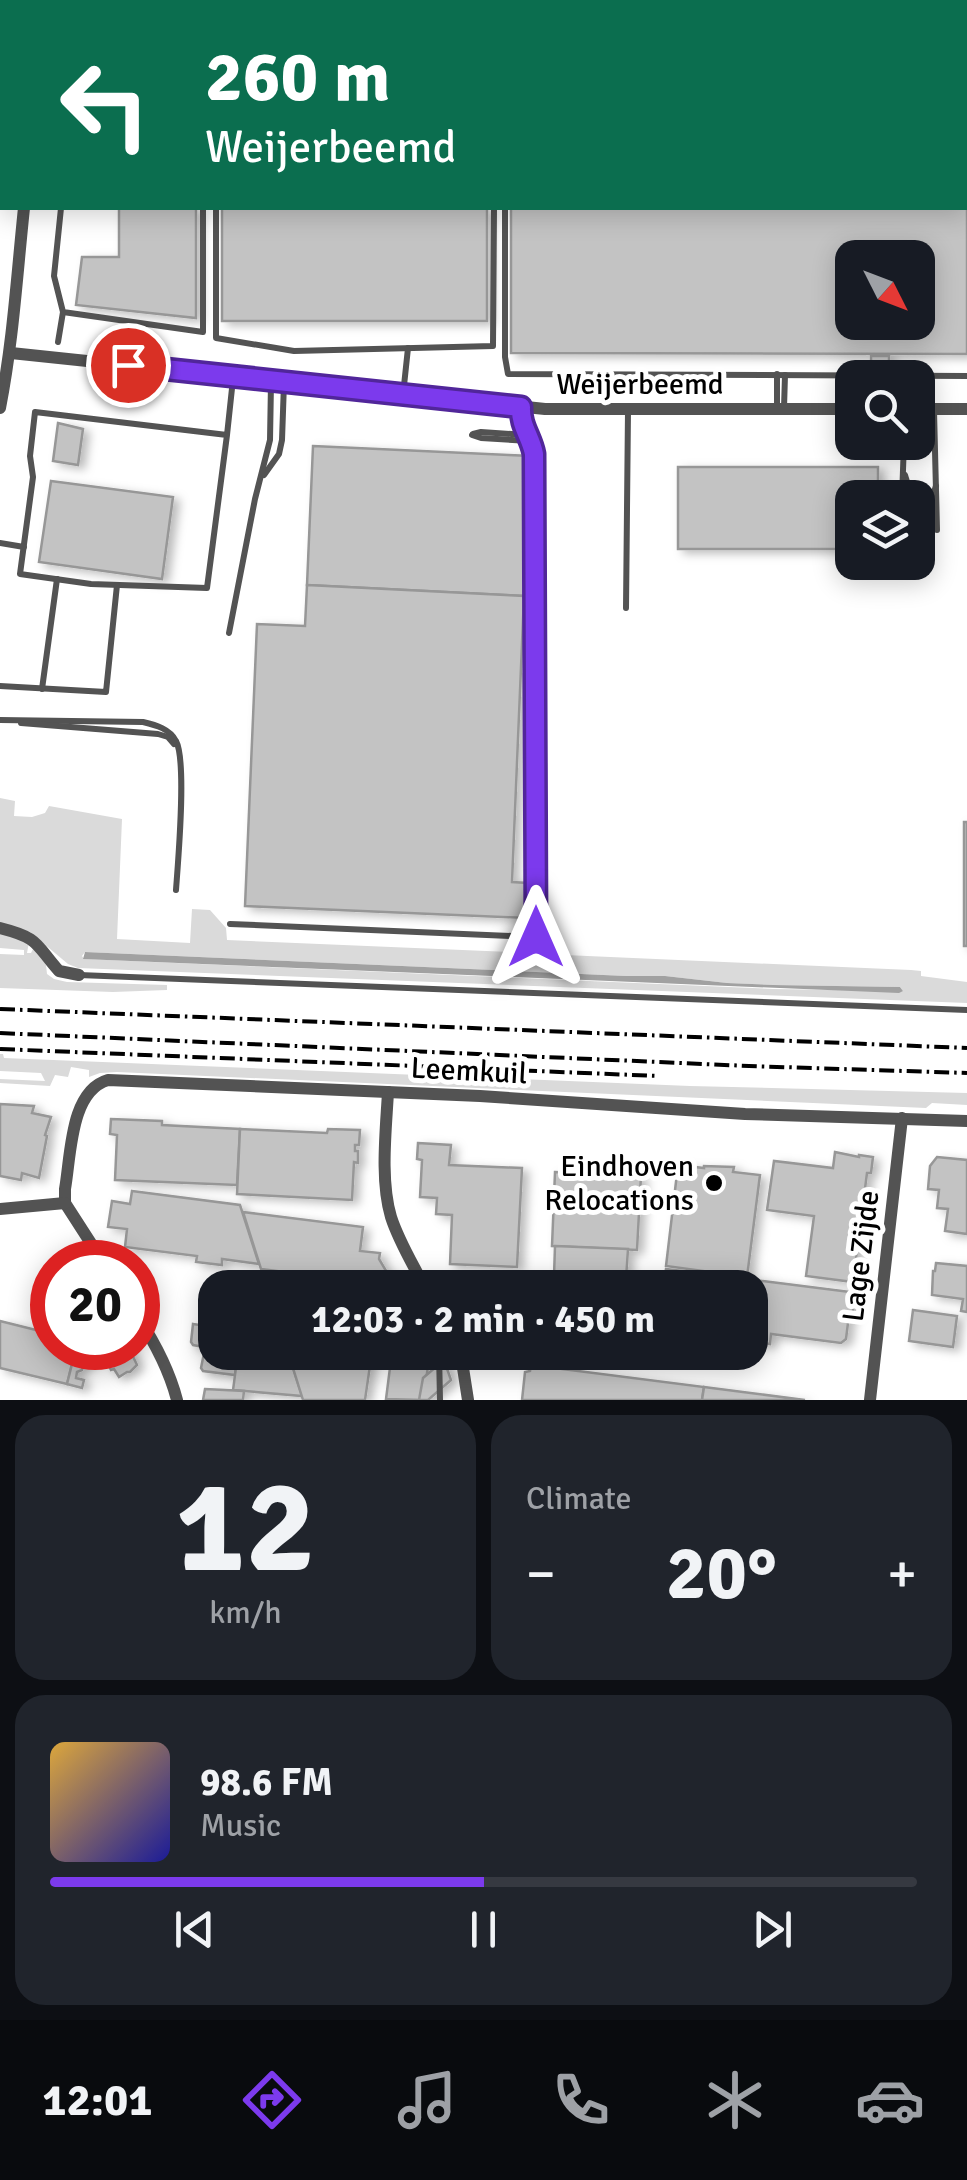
<!DOCTYPE html>
<meta charset="utf-8">
<style>
:root{--surface:#171b24;--page:#20242c;--text:#f1f3f6;--muted:#9ea1a6;--line:#363941;--accent:#7c3aed}
body{margin:0;font-family:Signika,sans-serif;background:var(--page);color:var(--text);height:100vh;display:flex;flex-direction:column;font-size:38px;white-space:nowrap}
*{box-sizing:border-box;margin:0}
p{font-size:32px;color:var(--muted)}
.icon{flex:none;width:55px;height:55px;fill:none;stroke:currentColor;stroke-width:2;stroke-linecap:round;stroke-linejoin:round}
.map{position:relative;height:1400px;overflow:hidden}
.details{display:flex;flex-direction:column;gap:15px;padding:15px;background:#0d0f14;flex:1}
.details>*{flex:none}
.hud{position:absolute;left:0px;top:0px;width:968px;height:210px;box-shadow:0 5px 25px #0003;background:#0b6e4f;color:#fff;overflow:hidden}
.needle{width:65px;rotate:132deg}
.tools{position:absolute;left:835px;top:240px;display:grid;gap:20px}
.tools a{display:grid;place-items:center;width:100px;height:100px;border-radius:20px;background:var(--surface);box-shadow:0 5px 25px #0003;font-size:50px}
.speed{position:absolute;left:30px;top:1240px;display:flex;gap:20px;font-size:50px;font-weight:700;text-align:center}
.speed>*{display:grid;place-content:center;width:130px;height:130px;border-radius:50%;background:var(--surface);box-shadow:0 5px 25px #0003;line-height:1}
.speed .limit{border:15px solid #d22;background:#fff;color:#111}
.pin{position:absolute;display:grid;place-items:center;width:85px;height:85px;color:#fff;margin:-42px;border:5px solid #fff;border-radius:50%;box-shadow:0 2px 10px #0007}
.me{position:absolute;width:110px;margin:-55px;rotate:0deg;stroke-linejoin:round;filter:drop-shadow(0 0 8px #0008)}
.turn{display:flex;align-items:center;gap:35px;height:210px;padding:0 40px;font-size:45px}
.turn .icon{width:130px;height:130px;stroke-width:2.5}
.turn b{display:block;font-size:70px;line-height:85px}
.big{font-size:75px;font-weight:700;line-height:1.1}
.details .card{flex:1;display:flex;flex-direction:column;justify-content:center;gap:15px;min-width:0;padding:0 35px;border-radius:30px;background:var(--page)}
.details .dial{align-items:center;gap:0}
.dial b{font-size:130px;line-height:1}
.song{display:flex;align-items:center;gap:30px}
.cover{width:120px;height:120px;border-radius:15px;background:linear-gradient(135deg,hsl(40 70% 55%),hsl(240 70% 35%))}
.played{height:10px;border-radius:5px;background:linear-gradient(90deg,var(--accent) 50%,var(--line) 50%)}
.keys{display:flex;justify-content:space-around;direction:ltr}
.heat{display:flex;justify-content:space-between;align-items:center;font-size:55px;direction:ltr}
.details .tiles{flex:1;display:grid;gap:15px;grid-template-columns:1fr 1fr}
.card:last-child{grid-column:span 2}
.trip{position:absolute;left:198px;top:1270px;width:570px;height:100px;border-radius:30px;background:var(--surface);box-shadow:0 5px 25px #0003;font-weight:700;line-height:100px;text-align:center}
.dock{display:flex;height:160px;justify-content:space-around;align-items:center;background:#090b0e;color:var(--muted)}
.dock .icon{width:70px;height:70px}
.dock .active{color:var(--accent)}
.dock b{font-size:45px;color:var(--text)}
.map>svg:first-child{display:block}
.green{fill:#dadada;fill-rule:evenodd}
.water{fill:#a1a1a1}
.building{fill:#c3c3c3;stroke:#979797;stroke-width:2.5;fill-rule:evenodd;filter:url(#shadow)}
.lines{fill:none;stroke-linecap:round;stroke-linejoin:round}
.lane{stroke:#535353;stroke-width:6}
.street{stroke:#535353;stroke-width:12}
.rail{stroke:#000;stroke-width:4;stroke-dasharray:15 5 2.5 5;stroke-linecap:butt}
.route-casing{stroke:#51269a;stroke-width:25}
.route{stroke:#7c3aed;stroke-width:18}
.poi-dot{fill:#000;stroke:#fff;stroke-width:4}
.labels{text-anchor:middle;dominant-baseline:central;stroke-width:10;stroke-linejoin:round;paint-order:stroke}
.street-label{font-size:30px;fill:#000;stroke:#fff}
.poi-label{font-size:30px;fill:#000;stroke:#fff;text-anchor:end}
</style>
<div class="map">
<svg width="967" height="1400" viewBox="0 0 967 1400">
<defs>
<filter id="shadow"><feDropShadow dx="6" dy="3.5" stdDeviation="5" flood-color="#0004"/></filter>
</defs>
<rect width="100%" height="100%" fill="#fff"/>
<g class="green">
<path d="M0,798L15,801L14,816L32,817L45,813L49,806L122,819L117,939L190,943L192,909L210,910L226,928L227,940L534,953L535,943H541L542,954L911,970L921,971V976L967,982V1003L78,968L68,964L30,932L0,923ZM85,952L626,976H665L727,983L773,985L900,987L903,991L773,989L84,959L82,956Z"/>
<path d="M0,933L29,942L27,953H31L34,947L46,965L47,974L54,979L67,982L167,985V990L113,992L0,988V954L24,955V950L0,948Z"/>
<path d="M0,1054H3L4,1058L690,1086L967,1093V1105L932,1103L926,1108L117,1072L100,1073L89,1077V1070L71,1067L68,1077L55,1075L50,1086L0,1083V1079L45,1081L41,1073L0,1071Z"/>
</g>
<path class="water" d="M85,952L626,976H665L727,983L773,985L900,987L903,991L899,993L83,959Z"/>
<g class="building">
<path d="M965,88H967V354L511,353V208H965ZM852,258H918V322H852Z"/>
<path d="M119,208H196V318L76,305L82,257H119Z"/>
<rect x="222" y="208" width="265" height="113"/>
<rect x="871" y="356" width="18" height="13"/>
<path d="M58,423L83,429L78,465L53,461Z"/>
<path d="M313,446L531,456L524,596L307,585Z"/>
<path d="M678,467H878V498H852V549H678Z"/>
<path d="M51,481L173,497L162,579L39,562Z"/>
<path d="M307,585L524,596L512,882L528,883V918L245,906L257,624L305,626Z"/>
<rect x="964" y="822" width="3" height="124"/>
<path d="M0,1104L34,1106L32,1113L51,1117L45,1135L47,1136L39,1178L22,1173L21,1180L0,1176Z"/>
<path d="M111,1119L162,1121V1125L240,1129L237,1185L115,1180L117,1135L110,1134Z"/>
<path d="M240,1129L327,1133L328,1129L360,1130L359,1145H355V1151H358V1163L354,1162L352,1200L237,1194Z"/>
<path d="M418,1143L451,1145L449,1165L522,1168L517,1267L450,1264L452,1215L436,1214L437,1198L420,1197L422,1160L417,1159Z"/>
<path d="M835,1152L859,1157V1155L873,1157L871,1173H867L853,1282L806,1276L814,1216L767,1210L774,1161L833,1168Z"/>
<path d="M937,1157L967,1160V1234L945,1231L948,1209L937,1208L939,1190L928,1189L930,1166Z"/>
<path d="M678,1165L704,1168V1166L734,1167L733,1172L760,1175L747,1277L666,1266Z"/>
<path d="M555,1172L641,1176L637,1250L552,1246Z"/>
<path d="M132,1191L240,1205L259,1264L222,1259V1265L196,1262L197,1256L125,1247L127,1229L108,1227L112,1201L130,1204Z"/>
<path d="M243,1212L363,1227L360,1251L380,1253L379,1259L395,1286L261,1269Z"/>
<path d="M555,1246L628,1249L626,1279L554,1276Z"/>
<path d="M936,1263L967,1266V1312L961,1311L963,1299L932,1295L933,1271H935Z"/>
<path d="M666,1269L747,1279L746,1288H663Z"/>
<path d="M554,1276L626,1279V1288H553Z"/>
<path d="M747,1279L858,1293L854,1294L853,1313L849,1315L846,1339L841,1343L771,1334L770,1344L750,1341V1288H746Z"/>
<path d="M913,1310L957,1316L953,1347L909,1341Z"/>
<path d="M0,1321L52,1334V1348H76L67,1384L0,1368Z"/>
<path d="M193,1324L213,1327L211,1338L215,1339V1349L193,1345L191,1342Z"/>
<path d="M76,1348H93L89,1364L84,1363L82,1370L77,1372L76,1378L84,1380L82,1388L67,1384Z"/>
<path d="M100,1348H129L137,1365L130,1372H127L119,1377L114,1369L111,1370Z"/>
<path d="M205,1348L215,1349V1352H238L235,1375L203,1371L201,1368Z"/>
<path d="M238,1352H288L302,1396L233,1390Z"/>
<path d="M288,1352H372L365,1400H303Z"/>
<path d="M392,1352L430,1353L423,1400L386,1399Z"/>
<path d="M444,1360L451,1380L428,1400H419L423,1378Z"/>
<path d="M531,1365L704,1387L702,1400H522L525,1372L530,1371Z"/>
<path d="M704,1387L805,1400H702Z"/>
<path d="M205,1389L244,1391L243,1400H203Z"/>
</g>
<g class="lines">
<g class="lane">
<path d="M932,0V2"/>
<path d="M257,2V0"/>
<path d="M505,2V0"/>
<path d="M512,2L513,0"/>
<path d="M575,2V0"/>
<path d="M965,26H967"/>
<path d="M0,120H2"/>
<path d="M61,208L54,276L63,312L203,332V208"/>
<path d="M216,208V338L294,351L493,346L494,208"/>
<path d="M505,208V357L508,374L967,376"/>
<path d="M58,342L63,312"/>
<path d="M777,374V408"/>
<path d="M403,395L408,348"/>
<path d="M784,408L785,375"/>
<path d="M934,411L937,530"/>
<path d="M473,434L481,432L527,435"/>
<path d="M227,435L207,588L91,584L20,574L33,477L30,456L35,412L227,435L233,379"/>
<path d="M472,435L481,438L530,441"/>
<path d="M264,475L279,454L282,440L284,383"/>
<path d="M905,475L912,498"/>
<path d="M902,498L904,442"/>
<path d="M928,530L929,507L936,486"/>
<path d="M0,543L24,547"/>
<path d="M626,608L628,411"/>
<path d="M229,633L255,499L270,440L271,383"/>
<path d="M0,686L106,692L117,585"/>
<path d="M42,689L57,579"/>
<path d="M0,720L143,722C156,725 170,729 176,741C187,761 178,862 176,890"/>
<path d="M21,723L158,734L168,737L174,744"/>
<path d="M230,924L536,937L534,455C532,437 520,426 521,407"/>
<path d="M79,975L967,1010"/>
<path d="M439,1352L440,1400"/>
</g>
<g class="street">
<path d="M46,2V0"/>
<path d="M11,353L545,409H852"/>
<path d="M0,408C13,342 17,274 24,208"/>
<path d="M918,409H967"/>
<path d="M0,928C40,938 35,944 59,971L79,975"/>
<path d="M388,1092C386,1130 380,1180 391,1217C399,1242 413,1264 425,1288"/>
<path d="M65,1203V1189C71,1155 70,1091 108,1080L480,1096L745,1114L967,1121"/>
<path d="M65,1203L103,1262"/>
<path d="M0,1209L65,1203"/>
<path d="M138,1317C155,1343 169,1369 177,1400"/>
<path d="M458,1352L463,1368L468,1400"/>
<path d="M870,1400L902,1118"/>
</g>
<g class="rail">
<path d="M0,1009L967,1048"/>
<path d="M0,1033L749,1066L967,1073"/>
<path d="M0,1049L659,1076"/>
</g>
</g>
<g class="lines">
<defs>
<path id="route" d="M128,365L521,407C520,426 531,437 534,454L536,937"/>
</defs>
<use href="#route" class="route-casing"/>
<use href="#route" class="route"/>
</g>
<circle class="poi-dot" cx="714" cy="1183" r="10"/>
<g class="labels">
<g class="street-label">
<text x="640" y="384">Weijerbeemd</text>
<text transform="translate(469 1071) rotate(3)">Leemkuil</text>
<text transform="translate(861 1256) rotate(-83)">Lage Zijde</text>
</g>
<g class="poi-label">
<text x="694" y="1166">Eindhoven<tspan x="694" dy="34">Relocations</tspan></text>
</g>
</g>
</svg>
<div class="tools">
<a><svg class="needle" viewBox="-14 -14 28 28"><path d="M0-13l5 13h-10z" fill="#e53935"/><path d="M0 13l5-13h-10z" fill="#9ea1a6"/></svg></a>
<a><svg class="icon" aria-label="search" viewBox="0 0 24 24"><circle cx="10" cy="10" r="6"/><path d="M15 15l6 6"/></svg></a>
<a><svg class="icon" aria-label="layers" viewBox="0 0 24 24"><path d="M12 4l9 5-9 5-9-5zM3 14l9 5 9-5"/></svg></a>
</div>
<div class="speed"><div class="limit">20</div></div>
<div class="pin" style="left:128px;top:365px;background:#d93025"><svg class="icon" aria-label="arrive" viewBox="0 0 24 24"><path d="M6 21V4h12l-3 4 3 4H6"/></svg></div>
<svg class="me" style="left:536px;top:937px" viewBox="-20 -20 40 40"><path d="M0-17L14 15 0 8-14 15z" fill="#7c3aed" stroke="#fff" stroke-width="4"/></svg>
<div class="trip">12:03 · 2 min · 450 m</div>
<div class="hud">
<div class="turn"><svg class="icon" aria-label="left" viewBox="0 0 24 24"><path d="M17 20v-9H6M10 6l-5 5 5 5"/></svg><div><b>260 m</b>Weijerbeemd</div></div>
</div>
</div>
<section class="details">
<div class="tiles">
<div class="card dial"><b>12</b><p>km/h</p></div>
<div class="card"><p>Climate</p>
<div class="heat"><a>−</a><b class="big">20°</b><a>+</a></div>
</div>
<div class="card">
<div class="song"><i class="cover"></i><div><b>98.6 FM</b><p>Music</p></div></div>
<div class="played"></div>
<div class="keys"><svg class="icon" aria-label="previous" viewBox="0 0 24 24"><path d="M18 5L8 12l10 7zM5 5v14"/></svg><svg class="icon" aria-label="pause" viewBox="0 0 24 24"><path d="M8 5v14M16 5v14"/></svg><svg class="icon" aria-label="next" viewBox="0 0 24 24"><path d="M6 5l10 7-10 7zM19 5v14"/></svg></div>
</div>
</div>
</section>
<nav class="dock">
<b>12:01</b>
<svg class="icon active" aria-label="directions" viewBox="0 0 24 24"><path d="M12 3l9 9-9 9-9-9zM9 14v-3h6M13 9l2 2-2 2"/></svg>
<svg class="icon" aria-label="music" viewBox="0 0 24 24"><path d="M9 18V5l10-2v13"/><circle cx="6" cy="18" r="3"/><circle cx="16" cy="16" r="3"/></svg>
<svg class="icon" aria-label="phone" viewBox="0 0 24 24"><path d="M5 4h4l2 5-3 2q2 4 5 5l2-3 5 2v4C11 20 4 13 5 4z"/></svg>
<svg class="icon" aria-label="climate" viewBox="0 0 24 24"><path d="M12 3v18M4 7l16 10M4 17L20 7"/></svg>
<svg class="icon" aria-label="car" viewBox="0 0 24 24"><path d="M5 17H2v-5l4-1 3-4h7l3 4 3 1v5h-3M9 17h6M6 11h13"/><circle cx="7" cy="17" r="2"/><circle cx="17" cy="17" r="2"/></svg>
</nav>
